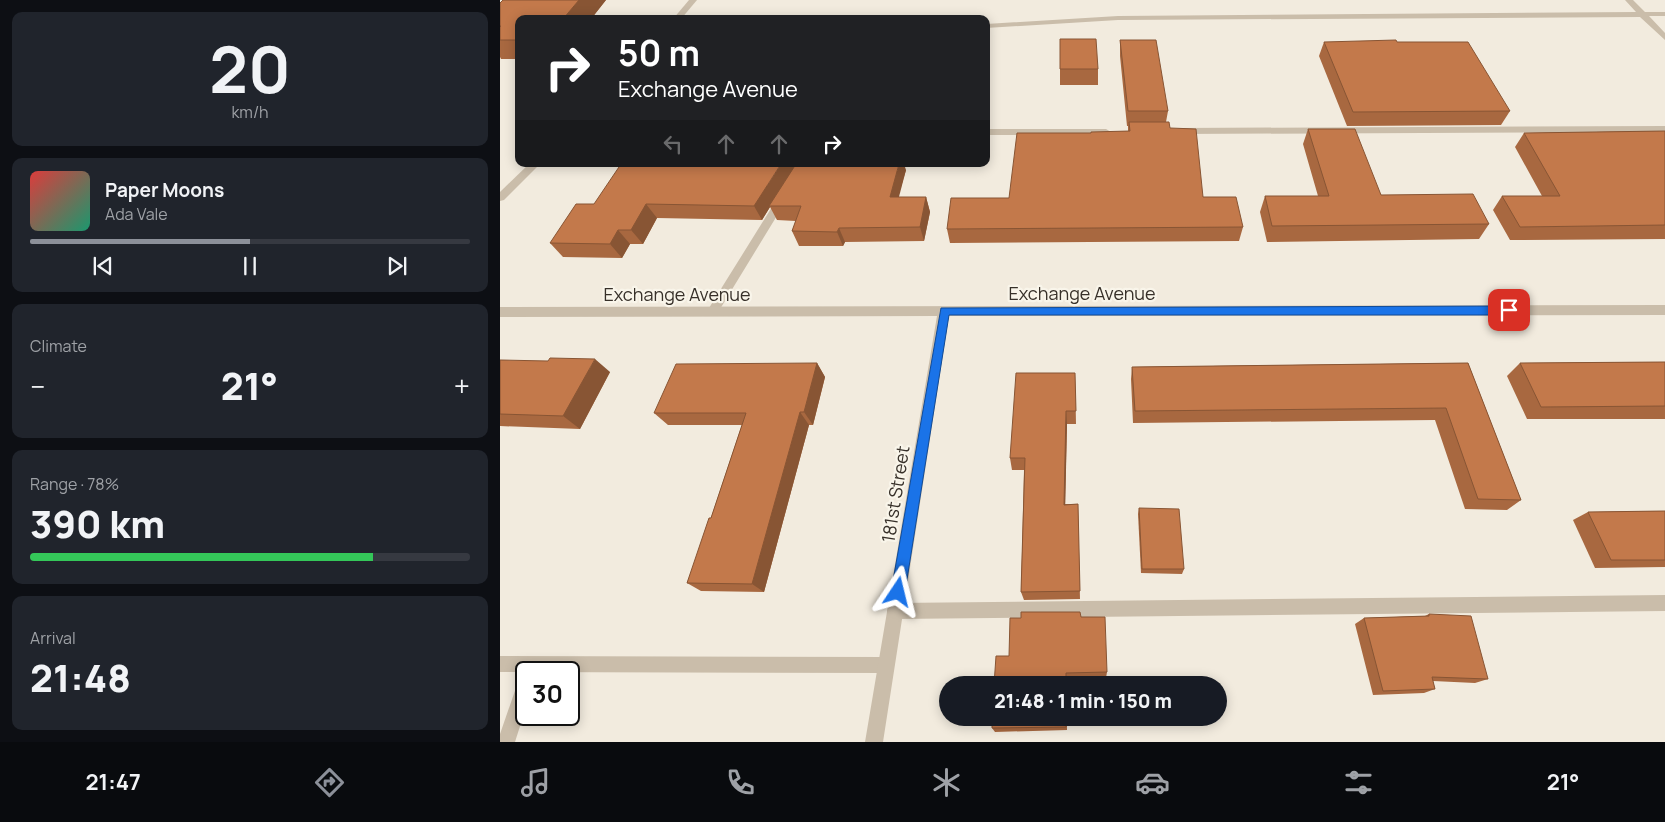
<!DOCTYPE html>
<meta charset="utf-8">
<style>
:root{--surface:#171b24;--page:#20242c;--text:#f1f3f6;--muted:#9ea1a6;--line:#363941;--accent:#8c9099}
body{margin:0;font-family:Manrope,sans-serif;background:var(--page);color:var(--text);height:100vh;display:flex;flex-direction:column;font-size:19px;white-space:nowrap}
*{box-sizing:border-box;margin:0}
p{font-size:16px;color:var(--muted)}
.icon{flex:none;width:28px;height:28px;fill:none;stroke:currentColor;stroke-width:2;stroke-linecap:round;stroke-linejoin:round}
.map{position:relative;flex:1;overflow:hidden}
.panel{display:flex;flex-direction:column;gap:12px;padding:12px;background:#0d0f14;width:500px}
.panel>*{flex:none}
.top-card{position:absolute;left:15px;top:15px;width:475px;height:152px;border-radius:10px;box-shadow:0 2px 12px #0003;background:#202124;color:#fff;overflow:hidden}
.speed{position:absolute;left:15px;top:661px;display:flex;gap:10px;font-size:25px;font-weight:700;text-align:center}
.speed>*{display:grid;place-content:center;width:65px;height:65px;border-radius:50%;background:var(--surface);box-shadow:0 2px 12px #0003;line-height:1}
.speed .limit{border:2px solid #111;border-radius:8px;background:#fff;color:#111}
.pin{position:absolute;display:grid;place-items:center;width:42px;height:42px;color:#fff;margin:-21px;border-radius:10px;box-shadow:0 2px 8px #0006}
.me{position:absolute;width:55px;margin:-28px;rotate:10deg;stroke-linejoin:round;filter:drop-shadow(0 0 4px #0008)}
.turn{display:flex;align-items:center;gap:18px;height:105px;padding:0 20px;font-size:22px}
.turn .icon{width:65px;height:65px;stroke-width:2.5}
.turn b{display:block;font-size:35px;line-height:42px}
.lanes{display:flex;align-items:center;height:48px;padding:0 20px;background:#0003;justify-content:center;gap:25px;direction:ltr}
.lanes .off{opacity:.35}
.big{font-size:38px;font-weight:800;line-height:1.1}
.panel .widget{flex:1;display:flex;flex-direction:column;justify-content:center;gap:8px;min-width:0;padding:0 18px;border-radius:10px;background:var(--page)}
.panel .dial{align-items:center;gap:0}
.dial b{font-size:65px;line-height:1}
.song{display:flex;align-items:center;gap:15px}
.cover{width:60px;height:60px;border-radius:8px;background:linear-gradient(135deg,hsl(0 70% 55%),hsl(160 70% 35%))}
.played{height:5px;border-radius:2px;background:linear-gradient(90deg,var(--accent) 50%,var(--line) 50%)}
.keys{display:flex;justify-content:space-around;direction:ltr}
.heat{display:flex;justify-content:space-between;align-items:center;font-size:28px;direction:ltr}
.charge{height:8px;border-radius:4px;background:linear-gradient(90deg,#34c759 78%,var(--line) 0)}
.trip{position:absolute;left:439px;top:676px;width:288px;height:50px;border-radius:25px;background:var(--surface);box-shadow:0 2px 12px #0003;font-weight:800;line-height:50px;text-align:center}
.menu{display:flex;height:80px;justify-content:space-around;align-items:center;background:#090b0e;color:var(--muted)}
.menu .icon{width:35px;height:35px}
.menu .current{color:var(--accent)}
.menu b{font-size:22px;color:var(--text)}
main{display:flex;flex:1;min-height:0}
.map>svg:first-child{display:block}
.lines{fill:none;stroke-linecap:round;stroke-linejoin:round}
.lane{fill:#cabdaa;fill-rule:evenodd}
.street{fill:#cabdaa;fill-rule:evenodd}
.wall{fill:#a86840}
.shaded-wall{fill:#885534}
.building{fill:#c3794b;stroke:#885534}
.route{fill:#1a73e8;stroke:#114b97}
.labels{text-anchor:middle;dominant-baseline:central;stroke-width:4.5;stroke-linejoin:round;paint-order:stroke}
.street-label{font-size:18px;fill:#373029;stroke:#f9f5ea}
</style>
<main>
<section class="panel">
<div class="widget dial"><b>20</b><p>km/h</p></div>
<div class="widget">
<div class="song"><i class="cover"></i><div><b>Paper Moons</b><p>Ada Vale</p></div></div>
<div class="played"></div>
<div class="keys"><svg class="icon" aria-label="previous" viewBox="0 0 24 24"><path d="M18 5L8 12l10 7zM5 5v14"/></svg><svg class="icon" aria-label="pause" viewBox="0 0 24 24"><path d="M8 5v14M16 5v14"/></svg><svg class="icon" aria-label="next" viewBox="0 0 24 24"><path d="M6 5l10 7-10 7zM19 5v14"/></svg></div>
</div>
<div class="widget"><p>Climate</p>
<div class="heat"><a>−</a><b class="big">21°</b><a>+</a></div>
</div>
<div class="widget"><p>Range · 78%</p><b class="big">390 km</b><div class="charge"></div></div>
<div class="widget"><p>Arrival</p><b class="big">21:48</b></div>
</section>
<div class="map">
<svg width="1165" height="742" viewBox="0 0 1165 742">
<rect width="100%" height="100%" fill="#f2ebde"/>
<g class="lines">
<g class="lane">
<path d="M1165,126V132L679,134L674,131L679,128Z"/>
<path d="M486,129H606L611,132L606,135H486Z"/>
<path d="M281,198L286,201L217,314H209L207,311L209,308L277,199Z"/>
<path d="M1165,595V611L395,619L389,617L387,611L389,605L395,603Z"/>
<path d="M0,656L386,657L392,659L394,665L392,671L386,673L0,672Z"/>
<path d="M26,674V707L15,742H0V734L18,682L20,676Z"/>
</g>
<g class="street">
<path d="M189,0H197L181,19H173Z"/>
<path d="M1125,0H1133L1145,12H1165V16H1149L1165,33V40L1140,17L618,20L486,28V24L618,16L1136,12Z"/>
<path d="M29,164H40L4,200L0,201V192Z"/>
<path d="M1165,305V315L449,316L383,742H365L437,316L0,317V307Z"/>
</g>
</g>
<g class="wall">
<path d="M106,0L91,19H19V59H1L0,57V3Z"/>
<path d="M620,40L668,111L666,122L703,197L743,227L739,241L450,243L447,229L509,198L591,133L628,131V126H627L620,56Z"/>
<path d="M824,42H897L1010,111L1001,125L847,126L819,56Z"/>
<rect x="560" y="69" width="38" height="16"/>
<path d="M808,129L881,195L989,224L979,239L767,242L760,212L765,196H818L803,144Z"/>
<path d="M1165,131V239L1010,240L993,210L1002,196H1042L1015,147L1024,133Z"/>
<path d="M406,170L398,197H426L430,212L424,241L345,242L343,246H299L292,231L296,221L277,220L270,207L262,220L157,218L143,244H130L122,258L63,257L50,243L94,204Z"/>
<path d="M0,360L110,372L80,429L0,426Z"/>
<path d="M1165,362V419H1027L1007,376L1020,363Z"/>
<path d="M317,363L325,377L313,425H309L264,592L201,591L187,583L211,518L242,425H168L154,413Z"/>
<path d="M968,363L1021,500L1007,510L965,509L935,420L633,423L631,379L632,367Z"/>
<path d="M575,373L576,424H567L565,504H578L580,599L524,600L521,592L524,470H512L510,458Z"/>
<path d="M639,508L684,569L682,574L641,573L638,514Z"/>
<path d="M1165,511V567L1095,568L1073,520L1088,512Z"/>
<path d="M929,614L988,679L975,683L933,681L935,689L924,693L873,695L855,624L864,618L925,616Z"/>
<path d="M581,617L607,672L606,678H567V685H494L509,656Z"/>
<path d="M492,718H567V730L495,732L492,728Z"/>
</g>
<g class="shaded-wall">
<path d="M79,0H106L91,19H63Z"/>
<path d="M281,164H297L269,206L270,207L262,220L254,206Z"/>
<path d="M399,164H404L406,170L395,212L390,197Z"/>
<path d="M426,197L430,212L424,241L420,227Z"/>
<path d="M146,204L157,218L143,244L131,230Z"/>
<path d="M339,228L345,242L343,246L337,232Z"/>
<path d="M118,230L130,244L122,258L110,244Z"/>
<path d="M95,359L110,372L80,429L63,416Z"/>
<path d="M317,363L325,377L313,425L304,412Z"/>
<path d="M566,411L567,424L565,515L564,505Z"/>
<path d="M300,412L309,425L264,592L252,584Z"/>
</g>
<g class="building">
<path d="M3,0H79L63,19H19V40H0V27L1,26H0V3Z"/>
<path d="M560,39H596L598,69H560Z"/>
<path d="M620,40H656L668,111H628Z"/>
<path d="M896,40L897,42H968L1010,111L853,112L824,42Z"/>
<path d="M629,122H669L670,128L696,129L703,197H736L743,227L447,229L451,198H509L517,133H591V132L630,131Z"/>
<path d="M808,129H855L881,195L973,194L989,224L772,226L765,196H829Z"/>
<path d="M1165,131V225L1020,227L1002,196H1060L1024,133Z"/>
<path d="M121,164H281L254,206L146,204L131,230H118L110,244L50,243L76,204H94Z"/>
<path d="M296,164H399L390,197H426L420,227L339,228L337,232L292,231L301,206H269Z"/>
<path d="M50,358L95,359L63,416L0,414V360L48,361Z"/>
<path d="M1165,362V406L1041,407L1020,363Z"/>
<path d="M317,363L304,412H300L252,584L187,583L209,518H211L246,413H154L176,364Z"/>
<path d="M968,363L1021,500L978,499L946,408L635,411L632,367Z"/>
<path d="M516,373H575L576,411H566L564,505L578,504L580,591L521,592L525,458H510Z"/>
<path d="M639,508L679,509L684,569H642Z"/>
<path d="M1165,511V560H1111L1088,512Z"/>
<path d="M521,612H580L581,617H605L607,672L566,673V685H494L496,656H509L510,618H521Z"/>
<path d="M929,614L971,616L988,679L932,677L935,689L883,691L864,618L929,616Z"/>
<path d="M492,718H566V727L492,728Z"/>
</g>
<path class="route" d="M1009,306L1015,310L1009,315H449L405,592L403,597L398,599L393,597L391,592L441,308Z"/>
<g class="labels">
<g class="street-label">
<text x="582" y="293">Exchange Avenue</text>
<text x="177" y="294">Exchange Avenue</text>
<text transform="translate(395 494) rotate(-81)">181st Street</text>
</g>
</g>
</svg>
<div class="speed"><div class="limit">30</div></div>
<div class="pin" style="left:1009px;top:310px;background:#d93025"><svg class="icon" aria-label="arrive" viewBox="0 0 24 24"><path d="M6 21V4h12l-3 4 3 4H6"/></svg></div>
<svg class="me" style="left:398px;top:592px" viewBox="-20 -20 40 40"><path d="M0-17L14 15 0 8-14 15z" fill="#1a73e8" stroke="#fff" stroke-width="4"/></svg>
<div class="trip">21:48 · 1 min · 150 m</div>
<div class="top-card">
<div class="turn"><svg class="icon" aria-label="right" viewBox="0 0 24 24"><path d="M7 20v-9h11M14 6l5 5-5 5"/></svg><div><b>50 m</b>Exchange Avenue</div></div>
<div class="lanes"><svg class="icon off" aria-label="left" viewBox="0 0 24 24"><path d="M17 20v-9H6M10 6l-5 5 5 5"/></svg><svg class="icon off" aria-label="ahead" viewBox="0 0 24 24"><path d="M12 20V5M6 11l6-6 6 6"/></svg><svg class="icon off" aria-label="ahead" viewBox="0 0 24 24"><path d="M12 20V5M6 11l6-6 6 6"/></svg><svg class="icon" aria-label="right" viewBox="0 0 24 24"><path d="M7 20v-9h11M14 6l5 5-5 5"/></svg></div>
</div>
</div>
</main>
<nav class="menu">
<b>21:47</b>
<svg class="icon current" aria-label="directions" viewBox="0 0 24 24"><path d="M12 3l9 9-9 9-9-9zM9 14v-3h6M13 9l2 2-2 2"/></svg>
<svg class="icon" aria-label="music" viewBox="0 0 24 24"><path d="M9 18V5l10-2v13"/><circle cx="6" cy="18" r="3"/><circle cx="16" cy="16" r="3"/></svg>
<svg class="icon" aria-label="phone" viewBox="0 0 24 24"><path d="M5 4h4l2 5-3 2q2 4 5 5l2-3 5 2v4C11 20 4 13 5 4z"/></svg>
<svg class="icon" aria-label="climate" viewBox="0 0 24 24"><path d="M12 3v18M4 7l16 10M4 17L20 7"/></svg>
<svg class="icon" aria-label="car" viewBox="0 0 24 24"><path d="M5 17H2v-5l4-1 3-4h7l3 4 3 1v5h-3M9 17h6M6 11h13"/><circle cx="7" cy="17" r="2"/><circle cx="17" cy="17" r="2"/></svg>
<svg class="icon" aria-label="filters" viewBox="0 0 24 24"><path d="M4 7h16M4 17h16"/><circle cx="9" cy="7" r="2"/><circle cx="15" cy="17" r="2"/></svg>
<b>21°</b>
</nav>
